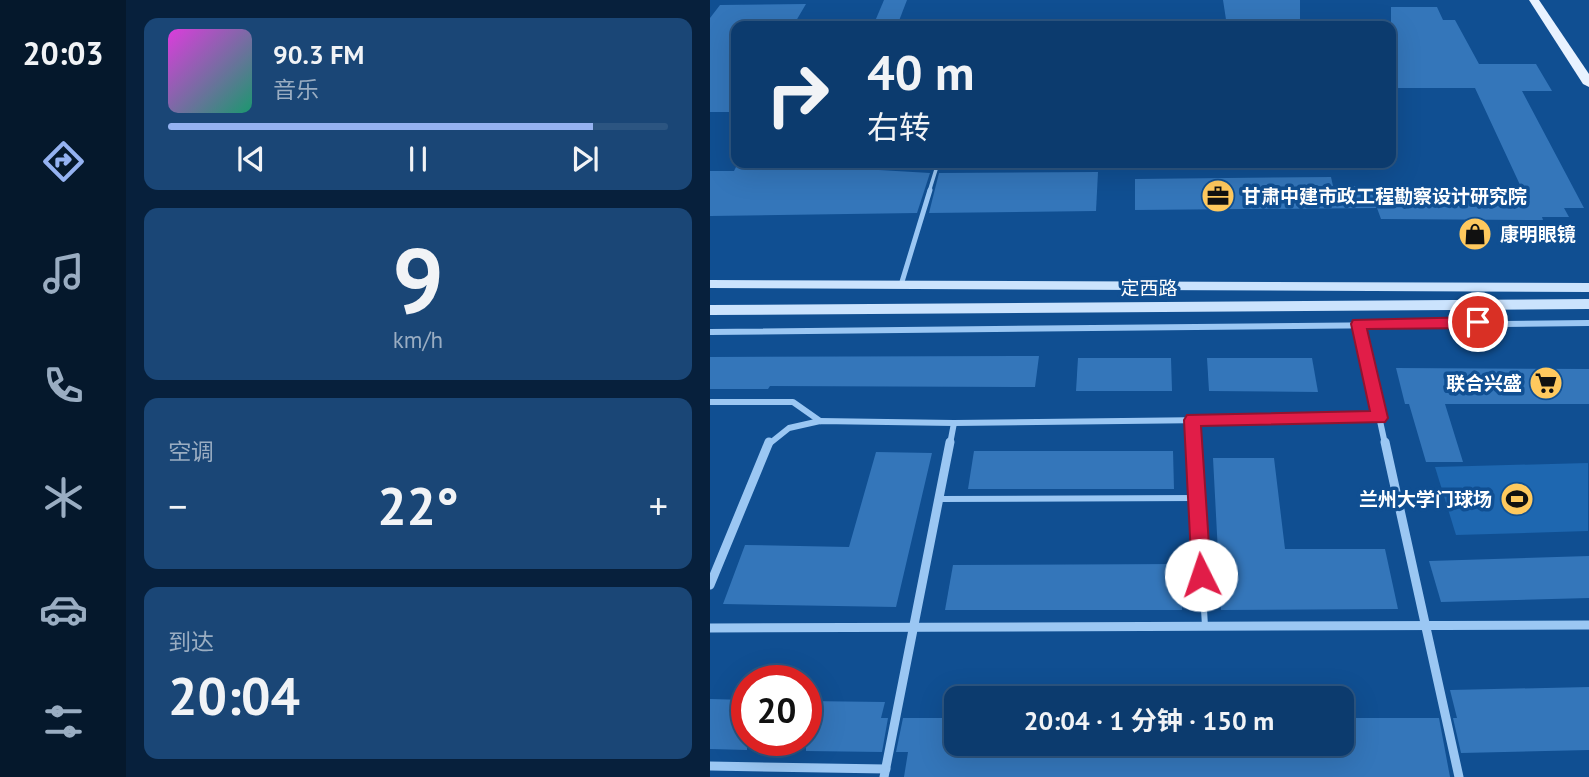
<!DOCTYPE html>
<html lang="zh">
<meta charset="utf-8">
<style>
:root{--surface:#0c3b6e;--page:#1a4676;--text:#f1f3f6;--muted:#9aadc2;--line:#2c5581;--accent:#95b2f1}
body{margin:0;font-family:"PT Sans","Noto Sans SC",sans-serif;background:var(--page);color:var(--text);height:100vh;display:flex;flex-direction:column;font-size:26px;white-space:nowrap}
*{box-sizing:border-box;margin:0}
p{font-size:23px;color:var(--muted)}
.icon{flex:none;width:38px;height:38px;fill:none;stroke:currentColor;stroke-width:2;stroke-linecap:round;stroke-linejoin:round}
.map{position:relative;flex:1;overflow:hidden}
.drawer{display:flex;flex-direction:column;gap:18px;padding:18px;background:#07203c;width:584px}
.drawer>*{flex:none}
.hud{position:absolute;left:21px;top:21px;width:665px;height:147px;border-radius:14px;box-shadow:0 7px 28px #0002,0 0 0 2px var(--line);background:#0c3b6e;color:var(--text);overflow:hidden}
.speed{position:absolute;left:21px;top:665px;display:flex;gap:14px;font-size:35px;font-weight:700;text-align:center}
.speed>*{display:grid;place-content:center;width:91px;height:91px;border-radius:50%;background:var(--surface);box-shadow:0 7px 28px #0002,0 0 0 2px var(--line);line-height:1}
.speed .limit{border:10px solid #d22;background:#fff;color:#111}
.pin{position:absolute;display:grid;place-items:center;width:60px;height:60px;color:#fff;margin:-30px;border:4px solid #fff;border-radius:50%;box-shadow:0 2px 7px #0007}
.me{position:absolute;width:77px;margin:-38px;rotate:356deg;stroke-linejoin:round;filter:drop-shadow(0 0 5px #0008)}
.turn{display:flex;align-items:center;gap:24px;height:147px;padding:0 21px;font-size:32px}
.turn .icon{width:91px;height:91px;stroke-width:2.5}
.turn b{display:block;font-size:49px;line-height:60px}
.big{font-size:52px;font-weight:700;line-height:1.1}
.drawer .widget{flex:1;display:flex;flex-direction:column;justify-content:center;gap:10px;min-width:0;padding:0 24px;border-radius:14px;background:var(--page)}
.drawer .dial{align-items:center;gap:0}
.dial b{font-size:91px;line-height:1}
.song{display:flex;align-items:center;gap:21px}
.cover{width:84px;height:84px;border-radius:10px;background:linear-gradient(135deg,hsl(300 70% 55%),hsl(160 70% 35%))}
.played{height:7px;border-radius:4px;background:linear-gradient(90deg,var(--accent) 85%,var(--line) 85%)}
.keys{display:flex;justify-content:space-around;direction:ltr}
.heat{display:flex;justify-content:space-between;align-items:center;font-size:38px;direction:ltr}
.trip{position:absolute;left:234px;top:686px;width:410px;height:70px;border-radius:14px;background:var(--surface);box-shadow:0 7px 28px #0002,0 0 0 2px var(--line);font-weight:700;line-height:70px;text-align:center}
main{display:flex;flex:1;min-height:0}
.tabs{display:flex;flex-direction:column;width:126px;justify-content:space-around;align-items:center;background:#05182c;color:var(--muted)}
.tabs .icon{width:49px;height:49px}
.tabs .selected{color:var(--accent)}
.tabs b{font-size:32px;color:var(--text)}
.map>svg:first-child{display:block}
.green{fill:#1e67b0}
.building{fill:#3476ba}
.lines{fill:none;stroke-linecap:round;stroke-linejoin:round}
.lane-far2{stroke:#9bc7f3;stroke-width:3.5}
.lane-far1{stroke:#9bc7f3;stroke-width:5}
.lane{stroke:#9bc7f3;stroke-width:6}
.street-far1{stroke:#9bc7f3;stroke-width:6}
.street{stroke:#9bc7f3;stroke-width:9}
.secondary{fill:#cbe3fd;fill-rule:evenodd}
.primary{fill:#e8f2ff;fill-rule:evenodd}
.route{fill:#e11d48;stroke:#92132f;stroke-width:2}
.labels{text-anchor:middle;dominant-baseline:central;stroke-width:7;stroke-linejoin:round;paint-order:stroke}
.poi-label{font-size:19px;font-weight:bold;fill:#fff;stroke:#104f92;text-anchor:start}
.street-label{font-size:19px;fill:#fff;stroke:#104f92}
</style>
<main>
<nav class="tabs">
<b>20:03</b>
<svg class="icon selected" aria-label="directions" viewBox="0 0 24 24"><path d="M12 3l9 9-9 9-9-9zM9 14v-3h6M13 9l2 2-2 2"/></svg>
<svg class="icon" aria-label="music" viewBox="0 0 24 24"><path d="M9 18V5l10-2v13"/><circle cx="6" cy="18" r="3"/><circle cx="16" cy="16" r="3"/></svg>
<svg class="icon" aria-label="phone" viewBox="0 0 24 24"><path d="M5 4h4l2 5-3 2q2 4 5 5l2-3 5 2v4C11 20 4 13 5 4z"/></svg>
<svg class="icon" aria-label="climate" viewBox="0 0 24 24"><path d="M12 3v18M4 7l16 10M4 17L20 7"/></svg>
<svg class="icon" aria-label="car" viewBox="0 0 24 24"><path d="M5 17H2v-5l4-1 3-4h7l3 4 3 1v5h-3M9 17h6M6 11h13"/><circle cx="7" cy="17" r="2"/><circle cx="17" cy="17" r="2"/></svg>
<svg class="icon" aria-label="filters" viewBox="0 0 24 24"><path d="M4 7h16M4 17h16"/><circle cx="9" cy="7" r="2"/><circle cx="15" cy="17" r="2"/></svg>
</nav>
<section class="drawer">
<div class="widget">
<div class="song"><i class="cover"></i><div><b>90.3 FM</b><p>音乐</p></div></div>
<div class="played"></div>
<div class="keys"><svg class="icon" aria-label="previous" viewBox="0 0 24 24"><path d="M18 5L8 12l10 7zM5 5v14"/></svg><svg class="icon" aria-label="pause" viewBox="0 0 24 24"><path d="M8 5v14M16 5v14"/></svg><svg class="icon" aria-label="next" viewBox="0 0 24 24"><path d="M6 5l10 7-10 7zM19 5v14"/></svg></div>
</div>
<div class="widget dial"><b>9</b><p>km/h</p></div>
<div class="widget"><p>空调</p>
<div class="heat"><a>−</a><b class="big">22°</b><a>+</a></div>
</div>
<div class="widget"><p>到达</p><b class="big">20:04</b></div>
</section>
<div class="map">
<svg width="879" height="777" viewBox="0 0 879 777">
<rect width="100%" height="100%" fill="#104f92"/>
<path class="green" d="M878,463V531L746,535L725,467Z"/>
<g class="building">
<path d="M174,0H197L187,26H163Z"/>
<path d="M513,0H590V20H549L550,26H517Z"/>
<path d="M96,4L83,26H26V112H0V18L10,5Z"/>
<path d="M681,7H727L733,20H745L769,64H826L842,91H812L874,208H854L859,217H832L833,220L671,219L667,208L425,210V179L621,177L623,186L811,187L765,88H681Z"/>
<path d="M28,163H171L169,170L220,173L207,213L0,216V171H24Z"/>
<path d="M388,172L386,211L219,213L229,173Z"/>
<path d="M329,356L325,387L60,386L58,389H0V357Z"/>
<path d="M368,358H461L462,391H366Z"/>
<path d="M497,358H602L608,392L499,391Z"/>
<path d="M686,368L879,369V404H735L753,462H716L699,404H695Z"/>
<path d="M264,451H463L464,489H258Z"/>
<path d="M166,452L222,453L186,607L13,604L35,545L139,547Z"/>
<path d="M503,458H564L575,549H675L688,609L511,610Z"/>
<path d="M879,556V598L731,602L719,561Z"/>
<path d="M471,564L472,610H235L243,565Z"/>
<path d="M879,687V750L751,753L743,718H747L740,690Z"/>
<path d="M0,699L37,700V750L0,749Z"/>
<path d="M96,701L175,702L171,718H178L172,752L96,751Z"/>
<path d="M193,718H247V744H632V718H729L740,777H194L198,752H186Z"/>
</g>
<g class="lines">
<path class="lane-far2" d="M219,192L228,163"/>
<g class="lane-far1">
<path d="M191,285L220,190"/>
<path d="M483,420L484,444"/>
</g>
<g class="lane">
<path d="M484,442L495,626"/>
<path d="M229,499L486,498"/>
</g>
<g class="street-far1">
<path d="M649,324L675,444"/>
<path d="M0,332L879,323"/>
<path d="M0,402H83L110,421"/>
<path d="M59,444L79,428L110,421L244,423L669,418"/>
<path d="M240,444L244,423"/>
</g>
<g class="street">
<path d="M675,442L749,777"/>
<path d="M0,585L59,442"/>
<path d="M0,628L879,625"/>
<path d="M0,766L176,769"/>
<path d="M174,777L240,442"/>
</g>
<g class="secondary">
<path d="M0,280L879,283V292L0,288Z"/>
<path d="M879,299V309L0,315V305Z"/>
</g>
<path class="primary" d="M819,0H829L879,74V87L873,84Z"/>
</g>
<path class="route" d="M768,317L775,322L768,328L657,329L678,418L675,422L491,426L501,575L498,581L491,584L485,581L482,575L474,420L477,415L660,411L641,324L643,320Z"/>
<defs>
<symbol id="office-disc" viewBox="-11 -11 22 22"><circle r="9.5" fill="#ffc95e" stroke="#104f92"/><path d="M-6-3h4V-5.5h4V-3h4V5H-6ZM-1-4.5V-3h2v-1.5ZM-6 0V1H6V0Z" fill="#111"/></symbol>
<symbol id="shop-disc" viewBox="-11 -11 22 22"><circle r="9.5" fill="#ffc95e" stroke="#104f92"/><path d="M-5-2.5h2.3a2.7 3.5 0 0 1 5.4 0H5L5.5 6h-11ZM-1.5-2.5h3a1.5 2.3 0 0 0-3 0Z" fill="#111"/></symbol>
<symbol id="supermarket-disc" viewBox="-11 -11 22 22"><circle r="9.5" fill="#ffc95e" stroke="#104f92"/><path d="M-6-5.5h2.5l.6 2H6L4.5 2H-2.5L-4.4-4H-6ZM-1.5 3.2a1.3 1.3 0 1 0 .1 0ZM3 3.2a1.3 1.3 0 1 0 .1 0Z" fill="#111"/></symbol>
<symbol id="stadium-disc" viewBox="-11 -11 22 22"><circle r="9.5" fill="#ffc95e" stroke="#104f92"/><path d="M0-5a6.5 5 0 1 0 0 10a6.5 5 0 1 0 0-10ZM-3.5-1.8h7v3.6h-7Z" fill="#111"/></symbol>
</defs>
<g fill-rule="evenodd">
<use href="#office-disc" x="489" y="177" width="38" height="38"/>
<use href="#shop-disc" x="746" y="215" width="38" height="38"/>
<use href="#supermarket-disc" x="817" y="364" width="38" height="38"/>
<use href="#stadium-disc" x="788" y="480" width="38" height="38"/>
</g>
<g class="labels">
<g class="poi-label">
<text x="532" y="196">甘肃中建市政工程勘察设计研究院</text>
<text x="790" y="234">康明眼镜</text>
<text x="812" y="383" text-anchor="end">联合兴盛</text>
<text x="782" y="499" text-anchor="end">兰州大学门球场</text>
</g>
<g class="street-label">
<text x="439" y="288">定西路</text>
</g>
</g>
</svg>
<div class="speed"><div class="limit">20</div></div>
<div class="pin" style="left:768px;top:322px;background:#d93025"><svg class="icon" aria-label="arrive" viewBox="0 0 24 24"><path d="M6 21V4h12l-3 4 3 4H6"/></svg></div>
<svg class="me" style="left:491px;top:575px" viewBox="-20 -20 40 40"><circle r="19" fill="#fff"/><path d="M0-13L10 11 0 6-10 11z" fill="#e11d48"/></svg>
<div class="trip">20:04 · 1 分钟 · 150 m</div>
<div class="hud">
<div class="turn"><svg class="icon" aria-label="right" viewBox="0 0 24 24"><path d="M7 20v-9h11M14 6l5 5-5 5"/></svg><div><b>40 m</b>右转</div></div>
</div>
</div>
</main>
